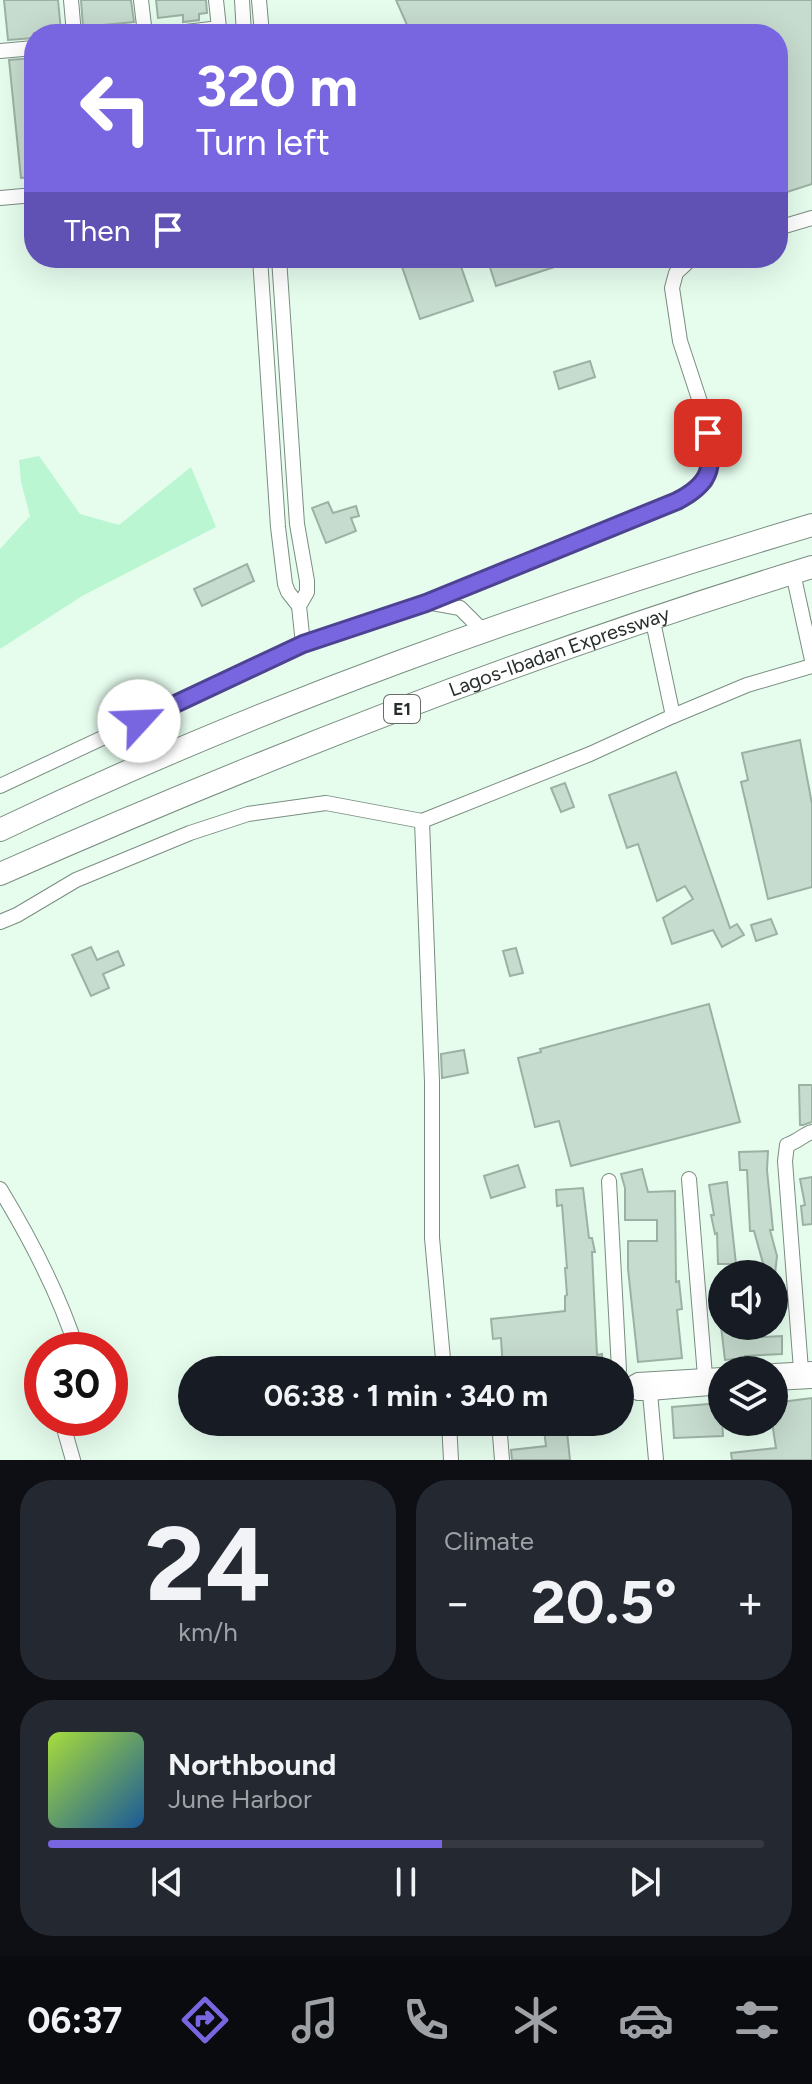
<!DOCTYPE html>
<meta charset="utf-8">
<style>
:root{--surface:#171b24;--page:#242831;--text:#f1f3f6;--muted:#9ea1a6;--line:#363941;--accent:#7866e1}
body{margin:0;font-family:Figtree,sans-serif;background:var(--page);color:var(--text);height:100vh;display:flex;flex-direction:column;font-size:30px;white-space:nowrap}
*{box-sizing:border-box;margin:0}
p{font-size:26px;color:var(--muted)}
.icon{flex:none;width:44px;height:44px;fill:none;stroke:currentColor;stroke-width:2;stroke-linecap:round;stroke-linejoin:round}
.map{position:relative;height:1460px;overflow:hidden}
.panel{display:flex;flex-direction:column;gap:20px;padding:20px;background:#0d0f14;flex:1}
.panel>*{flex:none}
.banner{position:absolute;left:24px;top:24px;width:764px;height:244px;border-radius:32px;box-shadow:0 8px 32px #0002;background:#7866e1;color:#fff;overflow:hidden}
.tools{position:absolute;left:708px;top:1260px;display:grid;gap:16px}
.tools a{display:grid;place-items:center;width:80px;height:80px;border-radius:50%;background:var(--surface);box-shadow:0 8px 32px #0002;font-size:40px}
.speed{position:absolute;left:24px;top:1332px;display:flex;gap:16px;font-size:40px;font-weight:700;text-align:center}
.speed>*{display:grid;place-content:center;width:104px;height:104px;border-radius:50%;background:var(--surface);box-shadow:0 8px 32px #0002;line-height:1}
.speed .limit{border:12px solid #d22;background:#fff;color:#111}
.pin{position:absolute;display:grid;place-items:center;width:68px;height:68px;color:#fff;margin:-34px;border-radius:16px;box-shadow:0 4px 12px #0006}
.me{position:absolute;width:88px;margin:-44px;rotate:65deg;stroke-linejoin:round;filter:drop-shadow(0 0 6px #0008)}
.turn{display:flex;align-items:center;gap:28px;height:168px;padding:0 40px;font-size:36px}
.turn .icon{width:104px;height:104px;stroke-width:2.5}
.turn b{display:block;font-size:56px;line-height:68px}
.then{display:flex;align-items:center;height:76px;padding:0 40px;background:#0003;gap:16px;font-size:30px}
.big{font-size:60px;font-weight:700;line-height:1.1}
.panel .widget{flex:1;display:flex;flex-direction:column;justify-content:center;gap:12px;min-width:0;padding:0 28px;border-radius:32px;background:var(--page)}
.panel .dial{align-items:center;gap:0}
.dial b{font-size:104px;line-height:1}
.song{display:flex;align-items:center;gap:24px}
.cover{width:96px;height:96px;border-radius:12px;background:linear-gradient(135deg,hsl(80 70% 55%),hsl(210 70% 35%))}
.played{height:8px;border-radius:4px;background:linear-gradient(90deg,var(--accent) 55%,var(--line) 55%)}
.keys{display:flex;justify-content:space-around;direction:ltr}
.heat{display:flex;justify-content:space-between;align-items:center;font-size:44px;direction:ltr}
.panel .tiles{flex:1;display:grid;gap:20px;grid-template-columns:1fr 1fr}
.widget:last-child{grid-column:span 2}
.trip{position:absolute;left:178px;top:1356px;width:456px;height:80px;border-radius:40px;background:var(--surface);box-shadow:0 8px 32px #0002;font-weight:700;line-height:80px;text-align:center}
.dock{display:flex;height:128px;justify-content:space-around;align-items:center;background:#090b0e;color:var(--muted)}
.dock .icon{width:56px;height:56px}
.dock .selected{color:var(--accent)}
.dock b{font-size:36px;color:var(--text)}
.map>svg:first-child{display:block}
.green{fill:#b9f6d1}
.building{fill:#c6dcce;stroke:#9cb1a4;stroke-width:2}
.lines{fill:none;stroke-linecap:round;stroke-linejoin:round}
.minor-casing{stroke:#798e81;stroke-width:16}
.highway-casing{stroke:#798e81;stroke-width:24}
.minor{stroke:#fff;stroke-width:14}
.highway{stroke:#fff;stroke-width:22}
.route-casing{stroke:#4e4292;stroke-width:20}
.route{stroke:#7866e1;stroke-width:14}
.labels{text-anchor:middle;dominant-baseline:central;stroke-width:7;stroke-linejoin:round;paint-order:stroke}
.shield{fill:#fff;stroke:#676d69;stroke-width:2}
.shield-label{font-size:18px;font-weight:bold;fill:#262f29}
.street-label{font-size:20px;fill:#262f29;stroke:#fff}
</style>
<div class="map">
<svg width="812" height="1460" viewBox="0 0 812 1460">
<rect width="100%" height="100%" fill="#e6fdee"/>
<path class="green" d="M39,456L80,514L119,525L191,467L216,527L82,596L0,649V549L30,516L21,482L19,460Z"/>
<g class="building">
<path d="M4,0H58L61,31L34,33V38L8,40Z"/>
<path d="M81,0H131L134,22L83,27Z"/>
<path d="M156,0H206L207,13L199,14V20L183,22V15L158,18Z"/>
<path d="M396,0H812V184L778,195V34H411Z"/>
<path d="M34,58V177L21,178L9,60Z"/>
<path d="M399,258H458L473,301L420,319Z"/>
<path d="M487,258H576V260L496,286Z"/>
<path d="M590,361L595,377L559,389L554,372Z"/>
<path d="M328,502L333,513L356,506L359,516L351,518L356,531L326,543L312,508Z"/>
<path d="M247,564L254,581L202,606L194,589Z"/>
<path d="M800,740L812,804V887L768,899L741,782L748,780L742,753Z"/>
<path d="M676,772L730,928L737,924L744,935L722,947L713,930L672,944L663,918L693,899L685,886L657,901L638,844L627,848L609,795Z"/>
<path d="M565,783L574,807L561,812L551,788Z"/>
<path d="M771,919L777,934L756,941L751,925Z"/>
<path d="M91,947L97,960L118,951L124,965L103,974L109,988L91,996L72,955Z"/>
<path d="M516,948L523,973L510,976L503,951Z"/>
<path d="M709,1004L740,1122L571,1166L559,1121L535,1127L518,1058L541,1052L540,1049Z"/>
<path d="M464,1050L468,1073L442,1078L441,1054Z"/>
<path d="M799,1085H812V1122L803,1125H800Z"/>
<path d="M768,1151L767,1170L773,1230H770L777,1256L775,1274H766L754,1231H750L747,1170H740L739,1152Z"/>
<path d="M518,1165L525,1187L491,1198L484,1176Z"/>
<path d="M642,1169L648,1192L675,1191L676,1282L679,1281L682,1309L677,1310L682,1358L638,1362L628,1269V1241H657V1220H625V1188L621,1174Z"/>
<path d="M812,1177V1224L803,1225L801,1206L805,1205L800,1179Z"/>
<path d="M727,1182L736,1264H718L717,1233L715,1234L711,1215H714L709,1185Z"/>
<path d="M583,1188L589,1238H592L595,1252H592L597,1355L602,1354L603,1370H573L572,1366L503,1370L501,1338L493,1339L491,1319L565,1311V1296L567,1295L565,1268H567L562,1205L557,1206L556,1190Z"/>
<path d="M721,1326H742V1338L782,1336V1354L745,1356V1358L725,1360Z"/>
<path d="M812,1398V1460H732L731,1453L776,1448L772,1422L774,1403Z"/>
<path d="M721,1403L723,1436L674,1438L672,1407Z"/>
<path d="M543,1422H566L570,1460H512L511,1450L546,1446Z"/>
</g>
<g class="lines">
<defs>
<g id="minor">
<path d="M71,0L74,34"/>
<path d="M141,0L145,34"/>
<path d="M216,0L219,28"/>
<path d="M242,0L244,34"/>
<path d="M259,0L262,34"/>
<path d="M170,34L219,28L220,34"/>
<path d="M0,51L34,48"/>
<path d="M0,198L34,195"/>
<path d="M778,228L812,218"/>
<path d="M260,258L278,527L285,584L288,592L299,606"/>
<path d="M279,258L297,524L307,581V592L299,606L303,644"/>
<path d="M793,573L812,660"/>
<path d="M432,603L460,608L482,630"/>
<path d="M673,716L747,685L812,666"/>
<path d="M0,786L303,644L426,603L612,529L695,491L706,481L711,452L704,414L680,341L672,288L676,273L692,258"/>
<path d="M422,821L432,1082V1238L444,1370"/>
<path d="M0,922L17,915L76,880L190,833L248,814L326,803L422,821L590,754L673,716L652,617"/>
<path d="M689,1179L705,1376"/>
<path d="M609,1181L619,1370"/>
<path d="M0,1189C31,1240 59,1293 77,1350"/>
<path d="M801,1370L785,1161L787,1145C799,1141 804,1134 812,1132"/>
<path d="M774,1371L812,1369"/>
<path d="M774,1383L812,1381"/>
<path d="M620,1387H626L638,1380L722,1375"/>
<path d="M626,1387L638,1393H650L722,1387"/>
<path d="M650,1393L656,1460"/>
<path d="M66,1418L65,1432L73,1460"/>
<path d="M449,1422L451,1460"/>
<path d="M499,1422L502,1460"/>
</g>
<g id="highway">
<path d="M0,830C261,705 534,608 812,525"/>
<path id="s1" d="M0,874C265,757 535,652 812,567"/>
</g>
</defs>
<use href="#minor" class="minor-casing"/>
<use href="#highway" class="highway-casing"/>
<use href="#minor" class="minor"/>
<use href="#highway" class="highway"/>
</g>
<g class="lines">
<defs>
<path id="route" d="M139,721L303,644L426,603L677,501C710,484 714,469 708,433"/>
</defs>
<use href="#route" class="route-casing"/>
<use href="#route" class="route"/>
</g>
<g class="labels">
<rect class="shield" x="384" y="695" width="36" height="28" rx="6"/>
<g class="shield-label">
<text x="402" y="709">E1</text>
</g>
<g class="street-label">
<text stroke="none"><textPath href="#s1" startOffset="602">Lagos-Ibadan Expressway</textPath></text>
</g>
</g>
</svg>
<div class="tools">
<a><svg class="icon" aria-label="sound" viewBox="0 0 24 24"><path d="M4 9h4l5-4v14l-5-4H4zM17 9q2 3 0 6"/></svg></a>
<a><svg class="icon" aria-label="layers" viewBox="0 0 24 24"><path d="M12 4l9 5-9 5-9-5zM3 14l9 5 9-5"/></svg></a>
</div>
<div class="speed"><div class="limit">30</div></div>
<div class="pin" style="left:708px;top:433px;background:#d93025"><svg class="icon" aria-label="arrive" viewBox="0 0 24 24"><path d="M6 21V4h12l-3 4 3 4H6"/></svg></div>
<svg class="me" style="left:139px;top:721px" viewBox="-20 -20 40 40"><circle r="19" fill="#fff"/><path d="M0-13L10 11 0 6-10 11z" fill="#7866e1"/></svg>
<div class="trip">06:38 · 1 min · 340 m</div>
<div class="banner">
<div class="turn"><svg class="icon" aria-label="left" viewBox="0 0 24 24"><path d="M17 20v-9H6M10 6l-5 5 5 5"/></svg><div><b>320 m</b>Turn left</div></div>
<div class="then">Then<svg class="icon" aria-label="arrive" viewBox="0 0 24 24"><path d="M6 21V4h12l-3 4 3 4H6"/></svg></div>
</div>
</div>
<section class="panel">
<div class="tiles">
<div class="widget dial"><b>24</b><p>km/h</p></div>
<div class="widget"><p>Climate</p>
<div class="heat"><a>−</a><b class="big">20.5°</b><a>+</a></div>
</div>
<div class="widget">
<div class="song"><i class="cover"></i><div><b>Northbound</b><p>June Harbor</p></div></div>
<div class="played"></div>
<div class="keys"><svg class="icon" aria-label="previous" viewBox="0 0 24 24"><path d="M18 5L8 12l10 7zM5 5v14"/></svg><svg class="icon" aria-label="pause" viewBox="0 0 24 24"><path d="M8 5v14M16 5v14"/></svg><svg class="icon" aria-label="next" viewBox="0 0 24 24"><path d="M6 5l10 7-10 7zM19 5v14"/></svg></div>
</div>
</div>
</section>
<nav class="dock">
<b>06:37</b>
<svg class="icon selected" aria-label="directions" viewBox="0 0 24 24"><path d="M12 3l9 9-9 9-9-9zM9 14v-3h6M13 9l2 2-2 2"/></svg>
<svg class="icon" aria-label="music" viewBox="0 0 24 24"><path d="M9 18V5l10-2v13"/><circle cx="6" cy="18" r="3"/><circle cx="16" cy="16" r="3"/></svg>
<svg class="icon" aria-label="phone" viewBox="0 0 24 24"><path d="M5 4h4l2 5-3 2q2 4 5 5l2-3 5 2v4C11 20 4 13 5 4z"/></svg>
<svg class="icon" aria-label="climate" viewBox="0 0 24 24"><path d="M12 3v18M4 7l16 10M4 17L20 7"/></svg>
<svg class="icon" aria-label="car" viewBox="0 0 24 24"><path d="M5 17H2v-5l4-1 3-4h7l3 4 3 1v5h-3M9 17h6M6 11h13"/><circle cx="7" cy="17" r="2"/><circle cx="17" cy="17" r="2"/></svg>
<svg class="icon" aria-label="filters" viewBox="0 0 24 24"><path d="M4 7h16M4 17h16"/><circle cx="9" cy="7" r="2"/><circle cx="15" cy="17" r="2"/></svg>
</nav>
